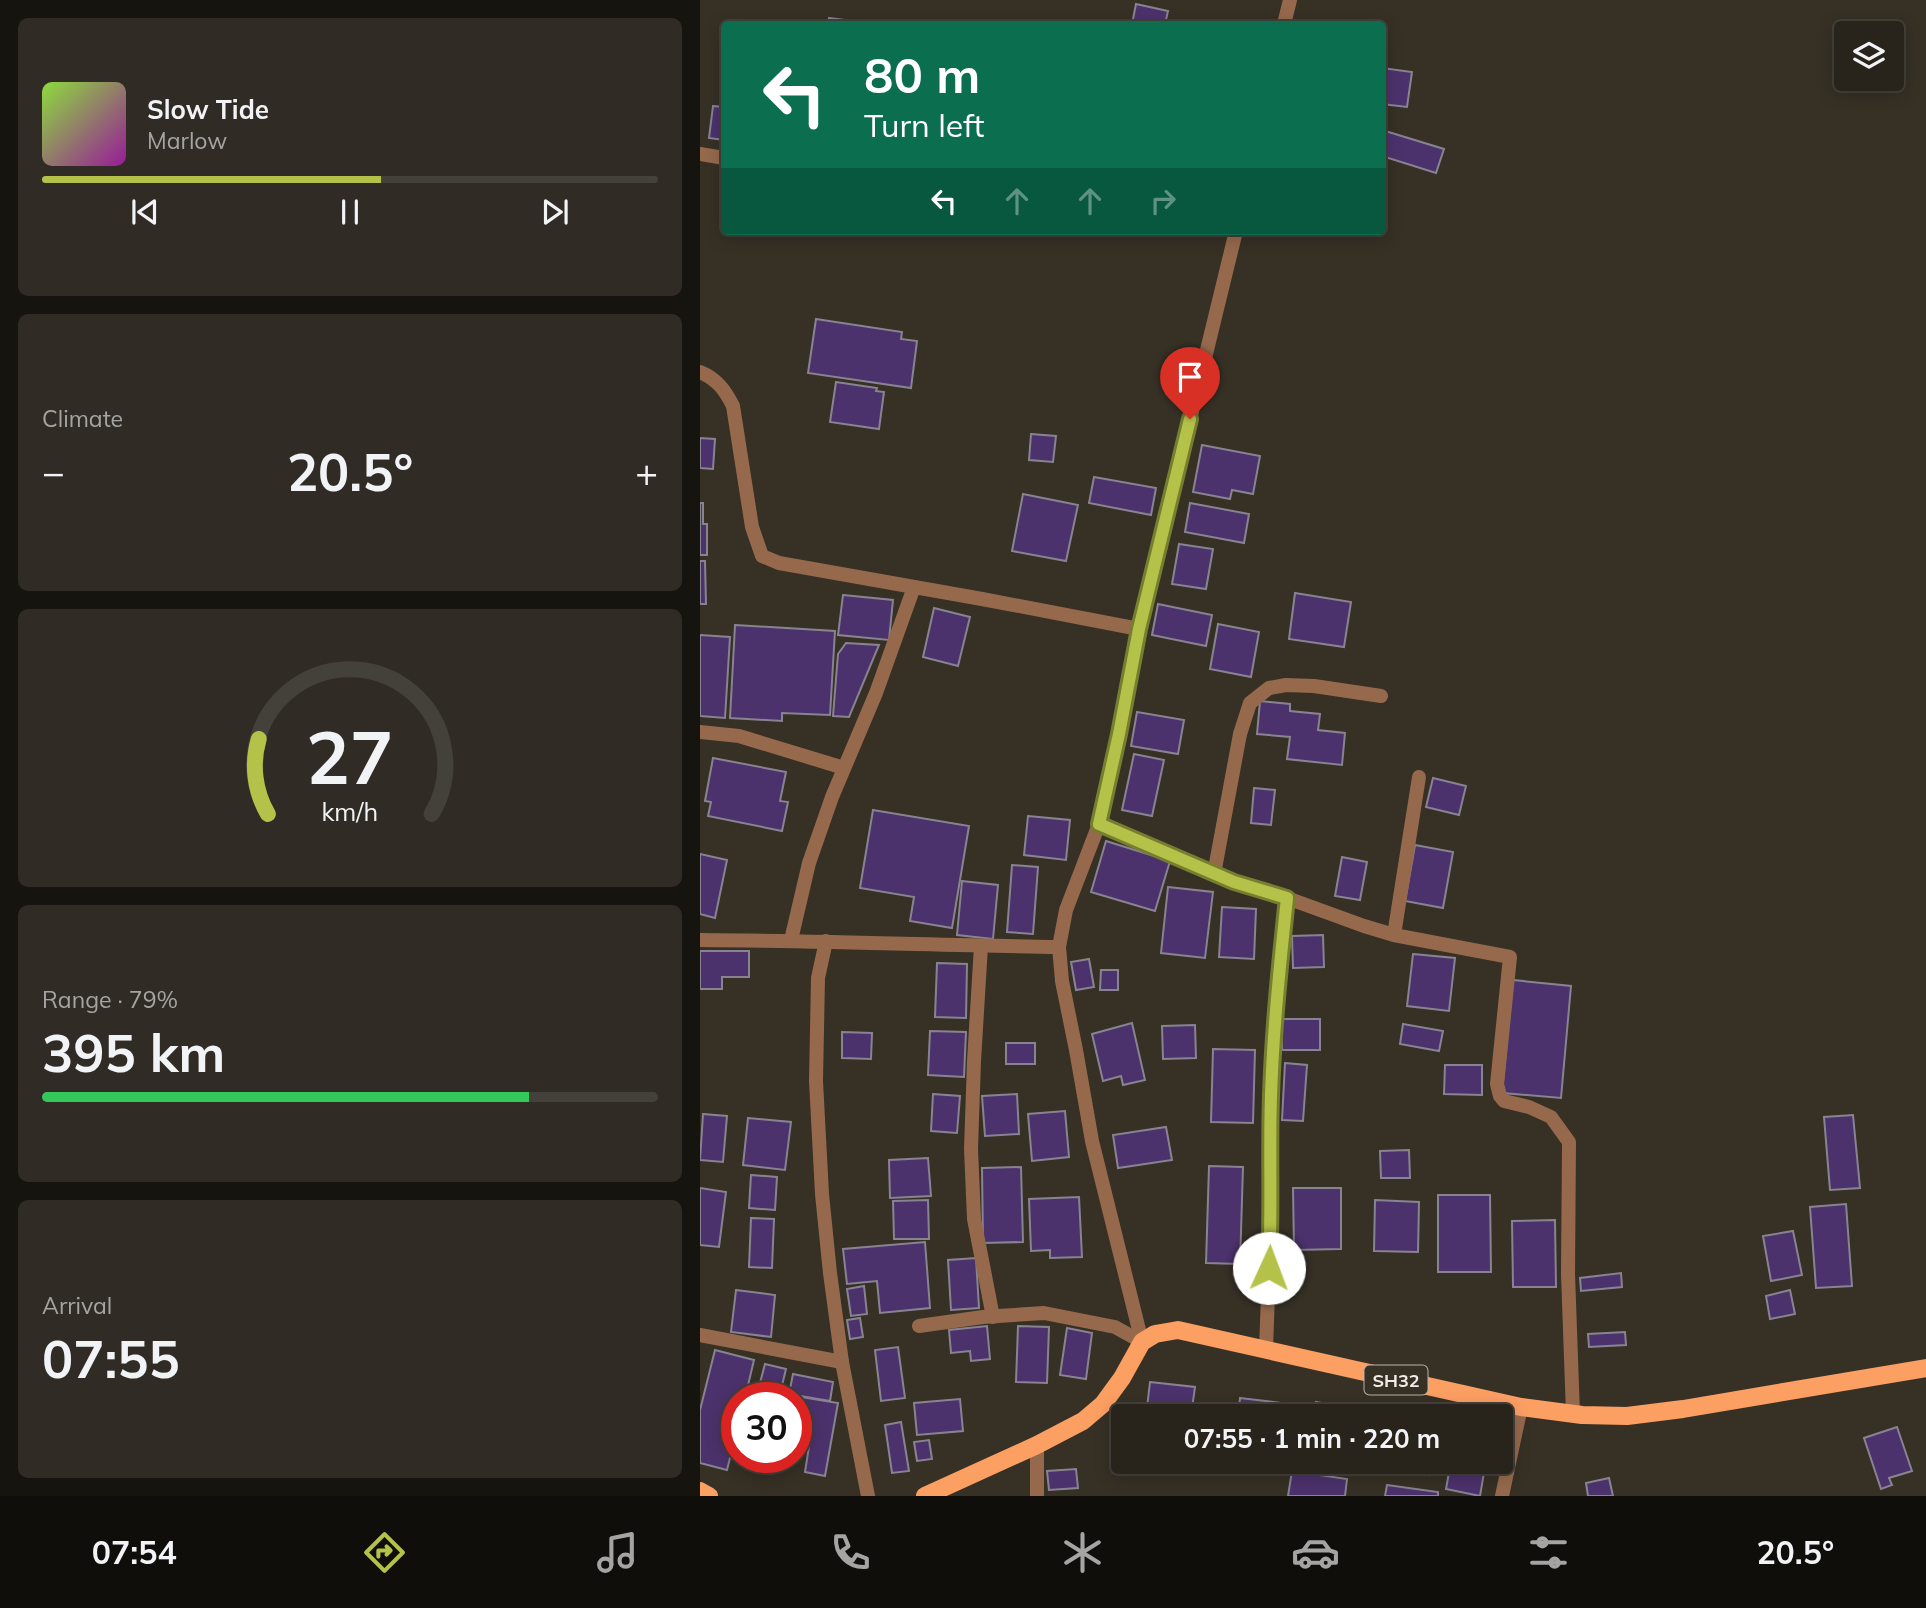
<!DOCTYPE html>
<meta charset="utf-8">
<style>
:root{--surface:#28241c;--page:#302c25;--text:#f1f3f6;--muted:#a5a4a3;--line:#44413b;--accent:#b5c249}
body{margin:0;font-family:Mulish,sans-serif;background:var(--page);color:var(--text);height:100vh;display:flex;flex-direction:column;font-size:26px;white-space:nowrap}
*{box-sizing:border-box;margin:0}
p{font-size:23px;color:var(--muted)}
.icon{flex:none;width:38px;height:38px;fill:none;stroke:currentColor;stroke-width:2;stroke-linecap:round;stroke-linejoin:round}
.map{position:relative;flex:1;overflow:hidden}
.drawer{display:flex;flex-direction:column;gap:18px;padding:18px;background:#16140f;width:700px}
.drawer>*{flex:none}
.banner{position:absolute;left:21px;top:21px;width:665px;height:214px;border-radius:7px;box-shadow:0 4px 18px #0003,0 0 0 2px var(--line);background:#0b6e4f;color:#fff;overflow:hidden}
.controls{position:absolute;left:1134px;top:21px;display:grid;gap:14px}
.controls a{display:grid;place-items:center;width:70px;height:70px;border-radius:7px;background:var(--surface);box-shadow:0 4px 18px #0003,0 0 0 2px var(--line);font-size:35px}
.speed{position:absolute;left:21px;top:1382px;display:flex;gap:14px;font-size:35px;font-weight:700;text-align:center}
.speed>*{display:grid;place-content:center;width:91px;height:91px;border-radius:50%;background:var(--surface);box-shadow:0 4px 18px #0003,0 0 0 2px var(--line);line-height:1}
.speed .limit{border:10px solid #d22;background:#fff;color:#111}
.pin{position:absolute;display:grid;place-items:center;width:60px;height:60px;color:#fff;margin:-72px -30px;border-radius:50% 50% 50% 0;rotate:-45deg;box-shadow:0 0 7px #0007}
.pin .icon{rotate:45deg}
.me{position:absolute;width:77px;margin:-38px;rotate:2deg;stroke-linejoin:round;filter:drop-shadow(0 0 5px #0008)}
.turn{display:flex;align-items:center;gap:24px;height:147px;padding:0 28px;font-size:32px}
.turn .icon{width:91px;height:91px;stroke-width:2.5}
.turn b{display:block;font-size:49px;line-height:60px}
.lanes{display:flex;align-items:center;height:66px;padding:0 28px;background:#0003;justify-content:center;gap:35px;direction:ltr}
.lanes .off{opacity:.35}
.big{font-size:52px;font-weight:700;line-height:1.1}
.drawer .widget{flex:1;display:flex;flex-direction:column;justify-content:center;gap:10px;min-width:0;padding:0 24px;border-radius:10px;background:var(--page)}
.drawer .dial{align-items:center;gap:0}
.dial svg{height:182px;overflow:visible;fill:none;stroke:var(--line);stroke-width:7;stroke-linecap:round;text-anchor:middle}
.dial text{fill:var(--text);stroke:none}
.song{display:flex;align-items:center;gap:21px}
.cover{width:84px;height:84px;border-radius:10px;background:linear-gradient(135deg,hsl(90 70% 55%),hsl(300 70% 35%))}
.played{height:7px;border-radius:4px;background:linear-gradient(90deg,var(--accent) 55%,var(--line) 55%)}
.keys{display:flex;justify-content:space-around;direction:ltr}
.heat{display:flex;justify-content:space-between;align-items:center;font-size:38px;direction:ltr}
.charge{height:10px;border-radius:5px;background:linear-gradient(90deg,#34c759 79%,var(--line) 0)}
.trip{position:absolute;left:411px;top:1404px;width:402px;height:70px;border-radius:7px;background:var(--surface);box-shadow:0 4px 18px #0003,0 0 0 2px var(--line);font-weight:700;line-height:70px;text-align:center}
.menu{display:flex;height:112px;justify-content:space-around;align-items:center;background:#100e0b;color:var(--muted)}
.menu .icon{width:49px;height:49px}
.menu .active{color:var(--accent)}
.menu b{font-size:32px;color:var(--text)}
main{display:flex;flex:1;min-height:0}
.map>svg:first-child{display:block}
.building{fill:#4c326c;stroke:#888391;stroke-width:2}
.lines{fill:none;stroke-linecap:round;stroke-linejoin:round}
.lane{stroke:#96694d;stroke-width:14}
.street{stroke:#96694d;stroke-width:14}
.primary{stroke:#fc9f63;stroke-width:18}
.route-casing{stroke:#767e2f;stroke-width:18}
.route{stroke:#b5c249;stroke-width:12}
.labels{text-anchor:middle;dominant-baseline:central;stroke-width:7;stroke-linejoin:round;paint-order:stroke}
.shield{fill:#363025;stroke:#b8b4ab;stroke-width:2}
.shield-label{font-size:18px;font-weight:bold;fill:#f0ece5}
</style>
<main>
<section class="drawer">
<div class="widget">
<div class="song"><i class="cover"></i><div><b>Slow Tide</b><p>Marlow</p></div></div>
<div class="played"></div>
<div class="keys"><svg class="icon" aria-label="previous" viewBox="0 0 24 24"><path d="M18 5L8 12l10 7zM5 5v14"/></svg><svg class="icon" aria-label="pause" viewBox="0 0 24 24"><path d="M8 5v14M16 5v14"/></svg><svg class="icon" aria-label="next" viewBox="0 0 24 24"><path d="M6 5l10 7-10 7zM19 5v14"/></svg></div>
</div>
<div class="widget"><p>Climate</p>
<div class="heat"><a>−</a><b class="big">20.5°</b><a>+</a></div>
</div>
<div class="widget dial"><svg viewBox="0 0 100 80">
<path d="M14 69A42 42 0 1 1 86 69"/>
<path d="M14 69A42 42 0 0 1 10 36" stroke="#b5c249"/>
<text x="50" y="56" font-size="32" font-weight="700">27</text>
<text x="50" y="72" font-size="11">km/h</text>
</svg></div>
<div class="widget"><p>Range · 79%</p><b class="big">395 km</b><div class="charge"></div></div>
<div class="widget"><p>Arrival</p><b class="big">07:55</b></div>
</section>
<div class="map">
<svg width="1226" height="1496" viewBox="0 0 1226 1496">
<rect width="100%" height="100%" fill="#363025"/>
<g class="building">
<path d="M436,4L468,11L465,24H432Z"/>
<path d="M129,18L168,23V24H128Z"/>
<path d="M682,68L712,72L707,107L682,104Z"/>
<path d="M13,106L24,107V140L9,138Z"/>
<path d="M682,130L744,149L736,173L682,156Z"/>
<path d="M116,319L202,332L201,339L217,341L211,388L108,373Z"/>
<path d="M136,382L177,388L176,391L184,392L179,429L130,422Z"/>
<path d="M331,434L356,436L353,462L329,460Z"/>
<path d="M0,438L15,439L13,469L0,468Z"/>
<path d="M502,445L560,456L553,494L532,490L530,499L493,492Z"/>
<path d="M394,477L456,488L451,515L389,503Z"/>
<path d="M323,494L378,505L366,561L312,551Z"/>
<path d="M0,503H3V524H7V555H0Z"/>
<path d="M490,503L549,514L544,543L485,532Z"/>
<path d="M479,544L513,549L506,589L472,584Z"/>
<path d="M0,561H5L6,604H0Z"/>
<path d="M595,593L651,602L644,647L589,639Z"/>
<path d="M143,595L193,600L189,640L138,635Z"/>
<path d="M458,604L512,615L506,646L452,635Z"/>
<path d="M234,608L270,617L258,666L223,657Z"/>
<path d="M518,624L559,632L551,677L510,669Z"/>
<path d="M35,625L135,631L130,715L82,713V721L30,718Z"/>
<path d="M0,635L30,637L25,718L0,716Z"/>
<path d="M146,643L179,645L149,717L133,716L138,654Z"/>
<path d="M560,701L590,704V711L620,714L618,730L645,733L642,765L587,759L590,737L557,734Z"/>
<path d="M437,712L484,720L478,754L431,746Z"/>
<path d="M434,754L464,760L452,816L422,810Z"/>
<path d="M13,758L86,772L80,801L88,802L82,831L8,816L11,802L5,801Z"/>
<path d="M733,778L766,786L759,815L726,807Z"/>
<path d="M554,788L575,790L571,825L551,823Z"/>
<path d="M173,810L269,826L252,928L210,921L214,897L160,888Z"/>
<path d="M328,816L370,820L366,860L324,855Z"/>
<path d="M406,841L470,861L455,911L391,892Z"/>
<path d="M715,845L753,852L743,908L705,901Z"/>
<path d="M0,854L27,860L15,918L0,914Z"/>
<path d="M642,857L667,862L660,900L635,896Z"/>
<path d="M312,865L338,867L333,934L307,932Z"/>
<path d="M262,881L298,885L293,939L257,935Z"/>
<path d="M468,887L513,892L505,958L461,953Z"/>
<path d="M522,907L556,909L554,959L519,957Z"/>
<path d="M623,935L624,967L593,968L592,936Z"/>
<path d="M0,951H49V977H22V989H0Z"/>
<path d="M713,954L755,958L749,1011L707,1006Z"/>
<path d="M389,959L394,987L376,990L371,962Z"/>
<path d="M237,963L267,964L266,1018L235,1017Z"/>
<path d="M401,970H418V990H400Z"/>
<path d="M813,980L871,986L861,1098L802,1093Z"/>
<path d="M581,1019H620V1050H582Z"/>
<path d="M432,1023L445,1080L423,1085L421,1076L403,1081L392,1034Z"/>
<path d="M703,1024L743,1031L739,1051L700,1044Z"/>
<path d="M495,1025L496,1058L463,1059L462,1026Z"/>
<path d="M230,1031L266,1032L264,1077L228,1075Z"/>
<path d="M142,1032L172,1033L171,1059L142,1058Z"/>
<rect x="306" y="1043" width="29" height="21"/>
<path d="M513,1049L555,1050L553,1123L511,1122Z"/>
<path d="M585,1063L607,1065L603,1121L582,1120Z"/>
<path d="M745,1065H782V1095L744,1094Z"/>
<path d="M233,1094L260,1096L257,1133L231,1131Z"/>
<path d="M317,1094L319,1134L285,1136L282,1096Z"/>
<path d="M365,1111L369,1157L332,1161L328,1114Z"/>
<path d="M3,1114L27,1116L23,1162L0,1160Z"/>
<path d="M1153,1115L1160,1188L1130,1190L1124,1117Z"/>
<path d="M48,1118L91,1122L85,1170L43,1165Z"/>
<path d="M466,1127L472,1160L418,1168L413,1135Z"/>
<path d="M709,1150L710,1178H681L680,1151Z"/>
<path d="M228,1158L231,1196L190,1198L189,1160Z"/>
<path d="M509,1166L543,1167L540,1264L506,1263Z"/>
<path d="M321,1167L323,1242L283,1243L282,1168Z"/>
<path d="M51,1175L77,1177L75,1210L49,1208Z"/>
<path d="M0,1188L26,1192L19,1247L0,1245Z"/>
<path d="M593,1188H641V1249L594,1250Z"/>
<path d="M738,1195H790L791,1272H738Z"/>
<path d="M379,1197L382,1257L350,1258V1250L331,1251L329,1199Z"/>
<path d="M228,1200L229,1239H194L193,1201Z"/>
<path d="M675,1200L719,1202L718,1252L674,1251Z"/>
<path d="M1146,1204L1152,1286L1116,1288L1110,1207Z"/>
<path d="M51,1218L74,1219L72,1268L49,1267Z"/>
<path d="M855,1220L856,1287H813L812,1221Z"/>
<path d="M1093,1231L1102,1275L1071,1281L1063,1236Z"/>
<path d="M225,1242L230,1308L180,1313L177,1281L147,1284L143,1249Z"/>
<path d="M276,1258L279,1308L251,1310L248,1260Z"/>
<path d="M921,1273L922,1287L881,1291L880,1278Z"/>
<path d="M164,1286L167,1314L151,1316L147,1289Z"/>
<path d="M36,1290L75,1295L71,1337L31,1332Z"/>
<path d="M1090,1290L1095,1314L1070,1319L1066,1296Z"/>
<path d="M160,1318L163,1337L150,1339L147,1320Z"/>
<path d="M287,1326L290,1359L271,1361L270,1351L251,1353L249,1330Z"/>
<path d="M318,1326L349,1327L347,1383L316,1382Z"/>
<path d="M367,1328L392,1333L386,1379L360,1375Z"/>
<path d="M925,1332L926,1345L889,1347L888,1334Z"/>
<path d="M198,1347L205,1398L181,1401L175,1350Z"/>
<path d="M15,1350L54,1360L45,1398H37V1430L27,1470L0,1463V1410Z"/>
<path d="M65,1364L86,1369L79,1398H56Z"/>
<path d="M93,1374L133,1382L130,1401L89,1394Z"/>
<path d="M450,1382L495,1387L491,1416H446Z"/>
<path d="M89,1395L138,1403L125,1476L105,1472L110,1440L96,1438V1398H88Z"/>
<path d="M540,1398L582,1403L580,1416H538Z"/>
<path d="M260,1399L263,1431L217,1435L214,1403Z"/>
<path d="M616,1402L662,1410L661,1416H614Z"/>
<path d="M201,1422L209,1471L192,1473L185,1425Z"/>
<path d="M1197,1427L1212,1471L1189,1478L1192,1485L1181,1489L1164,1438Z"/>
<path d="M229,1440L232,1459L217,1461L214,1442Z"/>
<path d="M703,1461H731L729,1475L702,1471Z"/>
<path d="M751,1461H786L780,1496L746,1489Z"/>
<path d="M376,1469L378,1488L349,1490L347,1471Z"/>
<path d="M592,1471L647,1479L645,1496H588Z"/>
<path d="M909,1478L913,1496H888L886,1483Z"/>
<path d="M687,1485L738,1492V1496H685Z"/>
</g>
<g class="lines">
<g class="lane">
<path d="M0,732L39,736L144,768"/>
<path d="M514,874L540,734L550,703L569,688L586,685L614,686L681,696"/>
<path d="M694,935L719,777"/>
</g>
<g class="street">
<path d="M584,24L590,0"/>
<path d="M0,154L24,158"/>
<path d="M0,372C17,379 25,390 33,406L52,527L62,556L79,563L282,599L439,629"/>
<path d="M399,824L534,882L587,898L664,926L694,935L810,957L797,1084L800,1096L804,1101L829,1107L851,1117L869,1142L868,1274L873,1414"/>
<path d="M0,940C120,941 239,945 359,947"/>
<path d="M91,940L109,863L132,797L176,693L214,587"/>
<path d="M126,941L118,978L116,1081L122,1194L130,1273L142,1362L168,1496"/>
<path d="M281,946L274,1061L271,1149L274,1219L293,1317"/>
<path d="M219,1326L283,1317L344,1313L415,1327L442,1342"/>
<path d="M0,1335L142,1362"/>
<path d="M442,1342L392,1141L376,1050L362,981L359,947L366,910L399,824L419,734L439,629L536,231"/>
<path d="M566,1349L571,1213V1100L574,1023L587,898"/>
<path d="M337,1496V1445"/>
<path d="M802,1496L821,1407"/>
</g>
<g class="primary">
<path d="M0,1491L9,1496"/>
<path d="M225,1496L337,1445L383,1421L403,1404L422,1378L442,1342L455,1334L478,1330L821,1407L882,1415L927,1416L983,1409L1226,1368"/>
</g>
</g>
<g class="lines">
<defs>
<path id="route" d="M490,419L439,629L419,734L399,824L534,882L587,898C580,964 573,1030 571,1096C569,1153 572,1210 569,1268"/>
</defs>
<use href="#route" class="route-casing"/>
<use href="#route" class="route"/>
</g>
<g class="labels">
<rect class="shield" x="664.5" y="1365.5" width="63" height="29" rx="5"/>
<g class="shield-label">
<text x="696" y="1380">SH32</text>
</g>
</g>
</svg>
<div class="controls">
<a><svg class="icon" aria-label="layers" viewBox="0 0 24 24"><path d="M12 4l9 5-9 5-9-5zM3 14l9 5 9-5"/></svg></a>
</div>
<div class="speed"><div class="limit">30</div></div>
<div class="pin" style="left:490px;top:419px;background:#d93025"><svg class="icon" aria-label="arrive" viewBox="0 0 24 24"><path d="M6 21V4h12l-3 4 3 4H6"/></svg></div>
<svg class="me" style="left:569px;top:1268px" viewBox="-20 -20 40 40"><circle r="19" fill="#fff"/><path d="M0-13L10 11 0 6-10 11z" fill="#b5c249"/></svg>
<div class="trip">07:55 · 1 min · 220 m</div>
<div class="banner">
<div class="turn"><svg class="icon" aria-label="left" viewBox="0 0 24 24"><path d="M17 20v-9H6M10 6l-5 5 5 5"/></svg><div><b>80 m</b>Turn left</div></div>
<div class="lanes"><svg class="icon" aria-label="left" viewBox="0 0 24 24"><path d="M17 20v-9H6M10 6l-5 5 5 5"/></svg><svg class="icon off" aria-label="ahead" viewBox="0 0 24 24"><path d="M12 20V5M6 11l6-6 6 6"/></svg><svg class="icon off" aria-label="ahead" viewBox="0 0 24 24"><path d="M12 20V5M6 11l6-6 6 6"/></svg><svg class="icon off" aria-label="right" viewBox="0 0 24 24"><path d="M7 20v-9h11M14 6l5 5-5 5"/></svg></div>
</div>
</div>
</main>
<nav class="menu">
<b>07:54</b>
<svg class="icon active" aria-label="directions" viewBox="0 0 24 24"><path d="M12 3l9 9-9 9-9-9zM9 14v-3h6M13 9l2 2-2 2"/></svg>
<svg class="icon" aria-label="music" viewBox="0 0 24 24"><path d="M9 18V5l10-2v13"/><circle cx="6" cy="18" r="3"/><circle cx="16" cy="16" r="3"/></svg>
<svg class="icon" aria-label="phone" viewBox="0 0 24 24"><path d="M5 4h4l2 5-3 2q2 4 5 5l2-3 5 2v4C11 20 4 13 5 4z"/></svg>
<svg class="icon" aria-label="climate" viewBox="0 0 24 24"><path d="M12 3v18M4 7l16 10M4 17L20 7"/></svg>
<svg class="icon" aria-label="car" viewBox="0 0 24 24"><path d="M5 17H2v-5l4-1 3-4h7l3 4 3 1v5h-3M9 17h6M6 11h13"/><circle cx="7" cy="17" r="2"/><circle cx="17" cy="17" r="2"/></svg>
<svg class="icon" aria-label="filters" viewBox="0 0 24 24"><path d="M4 7h16M4 17h16"/><circle cx="9" cy="7" r="2"/><circle cx="15" cy="17" r="2"/></svg>
<b>20.5°</b>
</nav>
